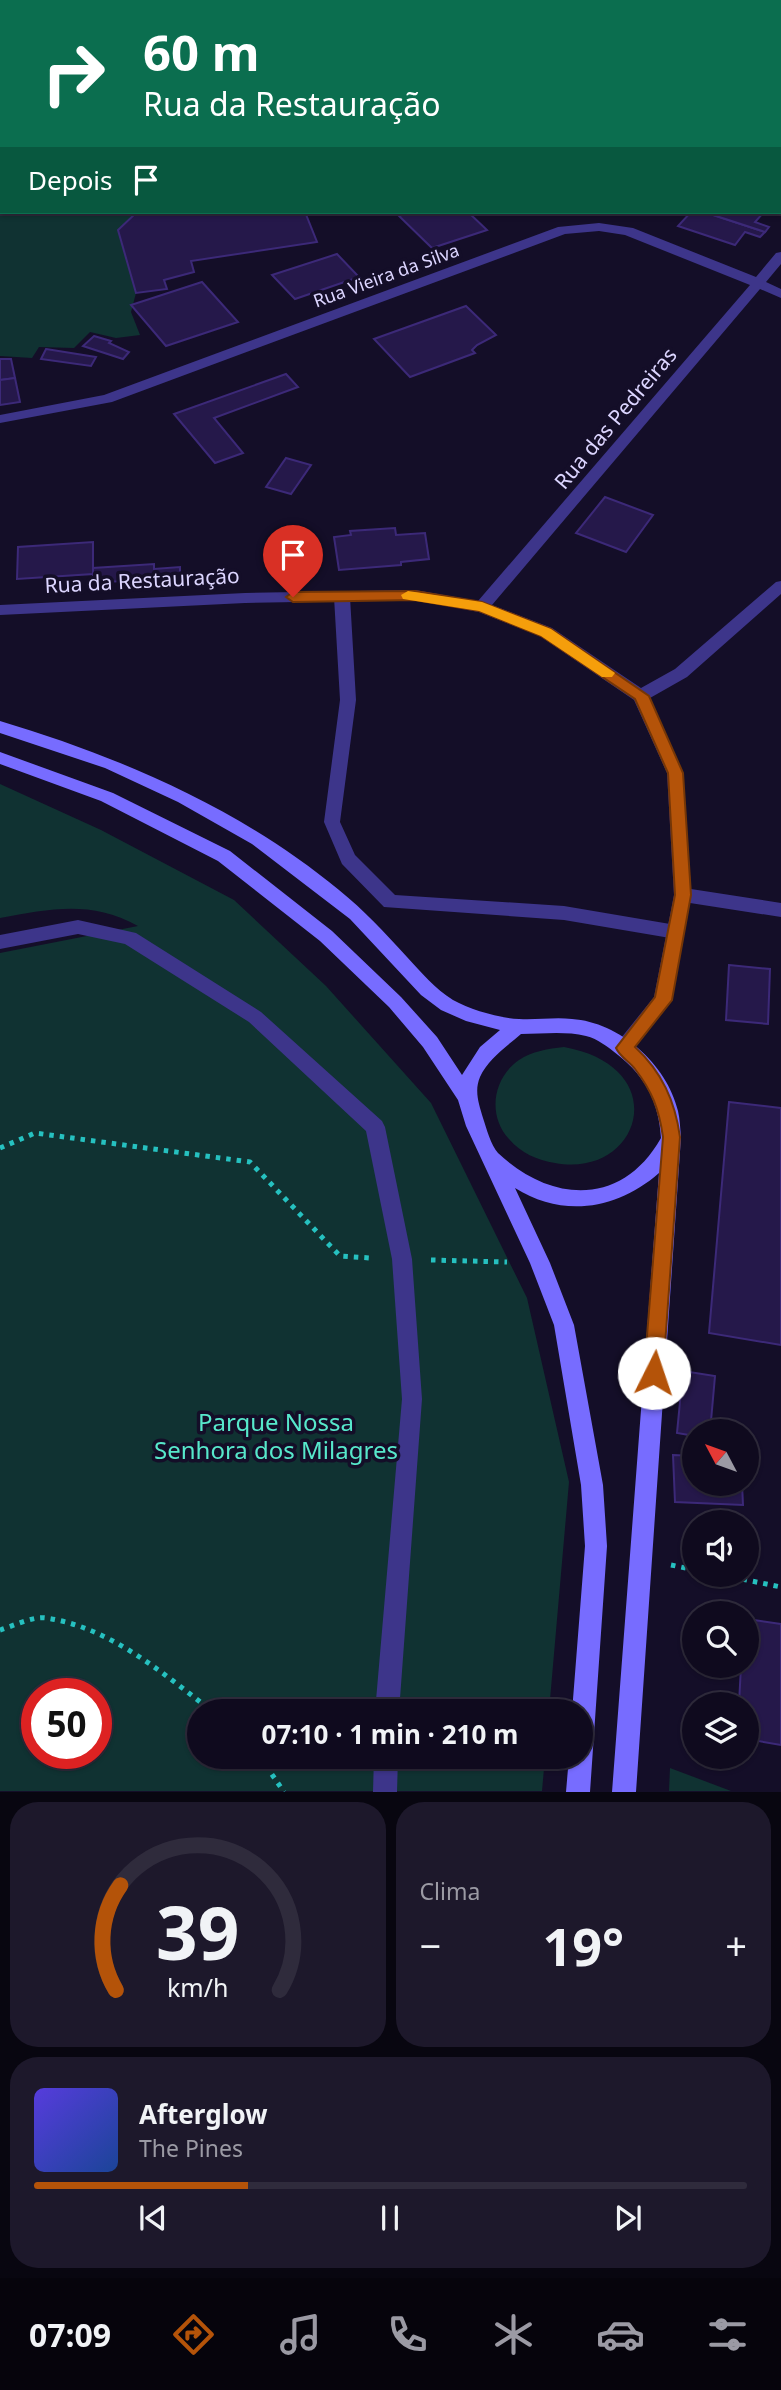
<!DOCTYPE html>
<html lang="pt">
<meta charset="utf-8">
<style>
:root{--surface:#0f0a1e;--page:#1d182b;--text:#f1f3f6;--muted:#9b9aa4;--line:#2f2b3c;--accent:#b45309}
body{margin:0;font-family:"Noto Sans",sans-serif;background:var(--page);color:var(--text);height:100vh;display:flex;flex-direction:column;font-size:26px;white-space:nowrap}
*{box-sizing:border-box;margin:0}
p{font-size:23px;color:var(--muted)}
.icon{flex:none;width:38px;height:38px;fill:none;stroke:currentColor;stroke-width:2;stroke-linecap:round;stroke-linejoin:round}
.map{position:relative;height:1792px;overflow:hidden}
.drawer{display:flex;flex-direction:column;gap:10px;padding:10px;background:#080610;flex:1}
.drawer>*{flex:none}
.top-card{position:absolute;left:0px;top:0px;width:782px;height:214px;box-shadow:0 2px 5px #0004,0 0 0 2px var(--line);background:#0b6e4f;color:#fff;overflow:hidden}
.needle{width:46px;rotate:311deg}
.fabs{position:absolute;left:682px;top:1419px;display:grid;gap:14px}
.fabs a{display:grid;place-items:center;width:77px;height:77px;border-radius:50%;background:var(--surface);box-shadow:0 2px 5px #0004,0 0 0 2px var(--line);font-size:35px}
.speed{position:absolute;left:21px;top:1678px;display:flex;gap:14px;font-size:35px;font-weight:700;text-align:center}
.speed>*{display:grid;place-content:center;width:91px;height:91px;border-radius:50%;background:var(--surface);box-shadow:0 2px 5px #0004,0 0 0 2px var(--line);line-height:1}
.speed .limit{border:10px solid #d22;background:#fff;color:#111}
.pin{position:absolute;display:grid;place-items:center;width:60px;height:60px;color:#fff;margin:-72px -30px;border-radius:50% 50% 50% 0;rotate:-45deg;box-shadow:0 0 7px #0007}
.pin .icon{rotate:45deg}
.me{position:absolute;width:77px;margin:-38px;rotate:4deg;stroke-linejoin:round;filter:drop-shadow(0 0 5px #0008)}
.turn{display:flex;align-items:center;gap:24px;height:147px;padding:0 28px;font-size:32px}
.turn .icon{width:91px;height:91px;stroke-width:2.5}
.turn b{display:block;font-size:49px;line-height:60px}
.then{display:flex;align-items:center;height:66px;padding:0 28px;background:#0003;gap:14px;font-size:26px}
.big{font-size:52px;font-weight:700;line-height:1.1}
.drawer .card{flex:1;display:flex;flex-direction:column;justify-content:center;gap:10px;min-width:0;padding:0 24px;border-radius:28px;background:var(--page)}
.drawer .dial{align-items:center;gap:0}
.dial svg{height:182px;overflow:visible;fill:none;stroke:var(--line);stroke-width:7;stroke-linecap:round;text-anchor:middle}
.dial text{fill:var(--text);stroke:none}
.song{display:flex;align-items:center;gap:21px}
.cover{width:84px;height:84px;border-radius:10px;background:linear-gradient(135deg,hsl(250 70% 55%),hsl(220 70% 35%))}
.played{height:7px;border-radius:4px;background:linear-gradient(90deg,var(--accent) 30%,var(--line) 30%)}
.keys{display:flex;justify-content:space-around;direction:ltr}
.heat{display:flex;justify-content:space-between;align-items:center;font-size:38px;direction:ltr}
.drawer .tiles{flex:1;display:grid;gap:10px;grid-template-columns:1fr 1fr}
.card:last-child{grid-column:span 2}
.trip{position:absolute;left:187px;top:1699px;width:406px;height:70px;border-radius:35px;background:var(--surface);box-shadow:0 2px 5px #0004,0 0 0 2px var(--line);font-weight:700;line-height:70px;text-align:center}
.dock{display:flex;height:112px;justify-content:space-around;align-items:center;background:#06040c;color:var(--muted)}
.dock .icon{width:49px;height:49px}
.dock .active{color:var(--accent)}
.dock b{font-size:32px;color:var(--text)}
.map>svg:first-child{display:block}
.green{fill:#103232;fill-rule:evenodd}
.building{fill:#25184a;stroke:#3c2978;stroke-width:2}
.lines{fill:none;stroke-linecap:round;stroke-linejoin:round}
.path{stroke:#26c1c0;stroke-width:5;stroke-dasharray:4.5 6;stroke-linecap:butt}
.lane{fill:#3d358a;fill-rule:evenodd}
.street{fill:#3d358a;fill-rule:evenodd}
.secondary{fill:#776cff;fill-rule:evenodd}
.route{fill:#b45309;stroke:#753606;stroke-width:2}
.slow{fill:#f59e0b}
.labels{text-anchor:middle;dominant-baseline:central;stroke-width:7;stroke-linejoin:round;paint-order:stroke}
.far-street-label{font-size:18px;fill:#dcd5ff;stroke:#140e28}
.street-label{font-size:21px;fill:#dcd5ff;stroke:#140e28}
.near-park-label{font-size:24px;fill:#57e8cb;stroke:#140e28}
</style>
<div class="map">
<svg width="781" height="1792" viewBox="0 0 781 1792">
<rect width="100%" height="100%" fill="#140e28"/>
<g class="green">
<path d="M0,188L2,212H137L118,230L136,293L131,312L140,335L116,338L90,332L74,348L39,347L32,358L0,356Z"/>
<path d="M0,784L101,830L234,900L326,986L431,1103L527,1298L569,1482L549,1711L200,1712V1757H545L542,1791H0V953L138,926C90,900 51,909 0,918ZM37,1694H96V1754H37Z"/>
<path d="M564,1047C675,1067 641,1179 555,1163C537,1160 521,1153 509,1139C487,1115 493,1078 519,1060C532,1051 548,1049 564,1047Z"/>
<path d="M670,1768L731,1791H669Z"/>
</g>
<g class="building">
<path d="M239,0H329L330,2H239Z"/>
<path d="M343,0H404L405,2H343Z"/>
<path d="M501,0H591L592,2H502Z"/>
<path d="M137,212H305L317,242L191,261L194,272L164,280L167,289L136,293L118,230Z"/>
<path d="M411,212H468L487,230L432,248L399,216Z"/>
<path d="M691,212H704L765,232L760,237L745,232L735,245L678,226Z"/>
<path d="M704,212H764L755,222L769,227L765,232Z"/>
<path d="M337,254L359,277L295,299L272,275Z"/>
<path d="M202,282L238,322L166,346L131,305Z"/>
<path d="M466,306L496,335L477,345L472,350L475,353L410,377L374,339Z"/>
<path d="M94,336L111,341L109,343L129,352L123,359L83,346Z"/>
<path d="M46,349L96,357L91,366L41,359Z"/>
<path d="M0,359H11L15,378L0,380Z"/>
<path d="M286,374L298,387L214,418L243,453L215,463L174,414Z"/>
<path d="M15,378L20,402L0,405V380Z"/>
<path d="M286,458L311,465L291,494L266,487Z"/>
<path d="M605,497L653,515L626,552L576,533Z"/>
<path d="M395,528L396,535L425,533L429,559L401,562V565L339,570L334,537L351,535L350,531Z"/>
<path d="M93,542V574L17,579L18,547Z"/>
<path d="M154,564V569L180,567V577L93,583V568Z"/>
<path d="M729,965L770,969L768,1024L726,1020Z"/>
<path d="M729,1102L781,1108V1345L709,1333Z"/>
<path d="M683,1371L715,1376L710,1432H695V1436L677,1433Z"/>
<path d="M673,1455L695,1456V1484H742L743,1505L675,1502Z"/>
<path d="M747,1619L781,1624V1745L747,1739V1704H739L741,1666H747Z"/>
</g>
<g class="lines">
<g class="path">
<path d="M0,1148L35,1133L250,1162L340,1256L370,1258"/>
<path d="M431,1260L507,1262"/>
<path d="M671,1565L695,1570"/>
<path d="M722,1575L781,1587"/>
<path d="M0,1630C13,1626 33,1616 46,1618C110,1627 164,1674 213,1712"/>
<path d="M260,1757L284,1792"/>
</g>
<g class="lane">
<rect x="443" y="0" width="12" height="2"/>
<path d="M487,0H499L500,2H488Z"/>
<path d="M342,592L350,597L356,700L340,822L355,855L395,895L564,906L676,925L682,927L685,932L682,937L676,939L564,920L384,907L342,864L324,822L340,700L334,597Z"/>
</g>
<g class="street">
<path d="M599,223L633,228L756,277L776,253L781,252V264L766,282L781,289V298L760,289L492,605L552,628L641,688L675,669L776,582L781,581V594L687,677L650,698L683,773L691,889L781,903V917L690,903L672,1000L631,1053L624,1056L617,1053L615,1048L617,1043L654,997L674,895L667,773L634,700L540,636L479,612L415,600L245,603L0,615V605L245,593L415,590L478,601L750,285L625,235L599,231L565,234L112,402L0,423V415L104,395L558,227Z"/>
<path d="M78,920L136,933L261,1012L382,1121L385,1127L412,1259L422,1399L399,1712H375L402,1399L392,1259L366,1131L249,1022L125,944L78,934L0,949V935Z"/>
<path d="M374,1757H398L397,1792H373Z"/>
</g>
<g class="secondary">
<rect x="780" y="48" width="1" height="6"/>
<rect x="780" y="61" width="1" height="8"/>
<rect x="0" y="152" width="2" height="8"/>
<rect x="0" y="167" width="2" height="8"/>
<path d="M0,721C123,758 239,808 339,890C364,910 385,933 407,957C421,972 435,989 453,1000C471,1010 499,1018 519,1019C537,1020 555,1017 572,1019C619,1022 667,1064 678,1111C680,1119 680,1128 681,1137L636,1792H612L659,1173C617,1210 562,1218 515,1188L550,1263L574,1325L603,1485L607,1546L590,1792H566L569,1757H581V1712H572L585,1546L581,1485L554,1325L530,1263L466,1126L458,1100L423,1047L389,1007L320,941L218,861L101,801L0,764V752L113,793L230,851L332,931L401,997L437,1037L462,1075L480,1047L500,1030L466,1021L441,1010L421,995L350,919L252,844L178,802L105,768L0,733ZM521,1034C542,1034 565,1031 586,1036C598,1039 608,1047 618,1055C646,1077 659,1103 661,1138C622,1207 551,1203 498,1153C491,1146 486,1127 483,1118C479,1104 474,1091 480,1077C488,1059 506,1047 521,1034Z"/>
</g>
</g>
<path class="route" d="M415,591L482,602L551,629L649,696L683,773L691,895L672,1000L635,1047C662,1072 675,1101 680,1137L663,1373L660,1379L654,1381L647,1379L644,1373L663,1137C659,1109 652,1091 635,1069C629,1061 620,1057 616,1048L655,997L675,895L668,773L635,699L541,636L479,611L415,600L293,602L286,597L293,592Z"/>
<path class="slow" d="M408,591L482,602L551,629L615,673L612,677H602L541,636L479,611L403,599L401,595Z"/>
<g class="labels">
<g class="far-street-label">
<text transform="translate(386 275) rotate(-20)">Rua Vieira da Silva</text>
</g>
<g class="street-label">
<text transform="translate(615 418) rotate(-50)">Rua das Pedreiras</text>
<text transform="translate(142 580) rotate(-3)">Rua da Restauração</text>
</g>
<g class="near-park-label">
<text x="276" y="1421">Parque Nossa<tspan x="276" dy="28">Senhora dos Milagres</tspan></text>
</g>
</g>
</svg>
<div class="fabs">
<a><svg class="needle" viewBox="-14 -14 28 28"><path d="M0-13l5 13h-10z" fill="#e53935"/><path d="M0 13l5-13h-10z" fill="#9b9aa4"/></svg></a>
<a><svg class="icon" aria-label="sound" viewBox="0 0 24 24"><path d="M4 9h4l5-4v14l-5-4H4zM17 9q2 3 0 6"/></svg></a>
<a><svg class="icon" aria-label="search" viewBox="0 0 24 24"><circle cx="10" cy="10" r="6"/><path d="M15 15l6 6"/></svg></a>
<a><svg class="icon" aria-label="layers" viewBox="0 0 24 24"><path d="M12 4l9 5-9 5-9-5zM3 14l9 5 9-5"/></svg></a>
</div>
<div class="speed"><div class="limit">50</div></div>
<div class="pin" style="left:293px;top:597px;background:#d93025"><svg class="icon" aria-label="arrive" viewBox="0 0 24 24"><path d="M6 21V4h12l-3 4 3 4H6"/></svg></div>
<svg class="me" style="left:654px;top:1373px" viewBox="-20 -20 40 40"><circle r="19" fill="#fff"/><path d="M0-13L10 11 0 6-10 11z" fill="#b45309"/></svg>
<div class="trip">07:10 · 1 min · 210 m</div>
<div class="top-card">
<div class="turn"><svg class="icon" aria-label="right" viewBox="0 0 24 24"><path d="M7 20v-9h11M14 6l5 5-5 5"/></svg><div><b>60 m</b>Rua da Restauração</div></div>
<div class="then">Depois<svg class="icon" aria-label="arrive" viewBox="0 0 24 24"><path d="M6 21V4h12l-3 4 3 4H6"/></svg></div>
</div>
</div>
<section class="drawer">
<div class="tiles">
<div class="card dial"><svg viewBox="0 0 100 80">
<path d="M14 69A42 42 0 1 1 86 69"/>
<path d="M14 69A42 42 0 0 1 16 23" stroke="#b45309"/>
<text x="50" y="56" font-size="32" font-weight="700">39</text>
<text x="50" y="72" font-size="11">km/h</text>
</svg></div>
<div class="card"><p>Clima</p>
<div class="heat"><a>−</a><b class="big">19°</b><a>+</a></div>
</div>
<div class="card">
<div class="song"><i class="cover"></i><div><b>Afterglow</b><p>The Pines</p></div></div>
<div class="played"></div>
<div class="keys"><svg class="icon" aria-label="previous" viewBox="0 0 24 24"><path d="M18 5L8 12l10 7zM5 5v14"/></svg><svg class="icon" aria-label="pause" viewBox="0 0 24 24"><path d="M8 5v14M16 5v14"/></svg><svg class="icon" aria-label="next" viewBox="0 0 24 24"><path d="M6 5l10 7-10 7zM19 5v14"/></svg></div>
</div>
</div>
</section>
<nav class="dock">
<b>07:09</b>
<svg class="icon active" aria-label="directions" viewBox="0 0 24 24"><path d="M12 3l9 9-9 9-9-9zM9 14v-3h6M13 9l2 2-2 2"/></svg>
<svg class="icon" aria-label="music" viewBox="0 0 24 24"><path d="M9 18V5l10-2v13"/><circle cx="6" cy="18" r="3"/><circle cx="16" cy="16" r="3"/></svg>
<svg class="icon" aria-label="phone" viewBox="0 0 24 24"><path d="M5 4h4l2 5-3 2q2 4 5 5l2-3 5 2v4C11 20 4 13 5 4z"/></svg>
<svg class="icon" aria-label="climate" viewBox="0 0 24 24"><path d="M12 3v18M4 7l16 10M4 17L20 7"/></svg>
<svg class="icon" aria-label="car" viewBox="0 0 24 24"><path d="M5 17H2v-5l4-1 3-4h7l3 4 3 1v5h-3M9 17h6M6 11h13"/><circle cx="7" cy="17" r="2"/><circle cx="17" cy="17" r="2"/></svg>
<svg class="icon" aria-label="filters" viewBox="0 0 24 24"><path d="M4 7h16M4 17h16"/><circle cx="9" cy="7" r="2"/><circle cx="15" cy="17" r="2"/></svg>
</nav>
